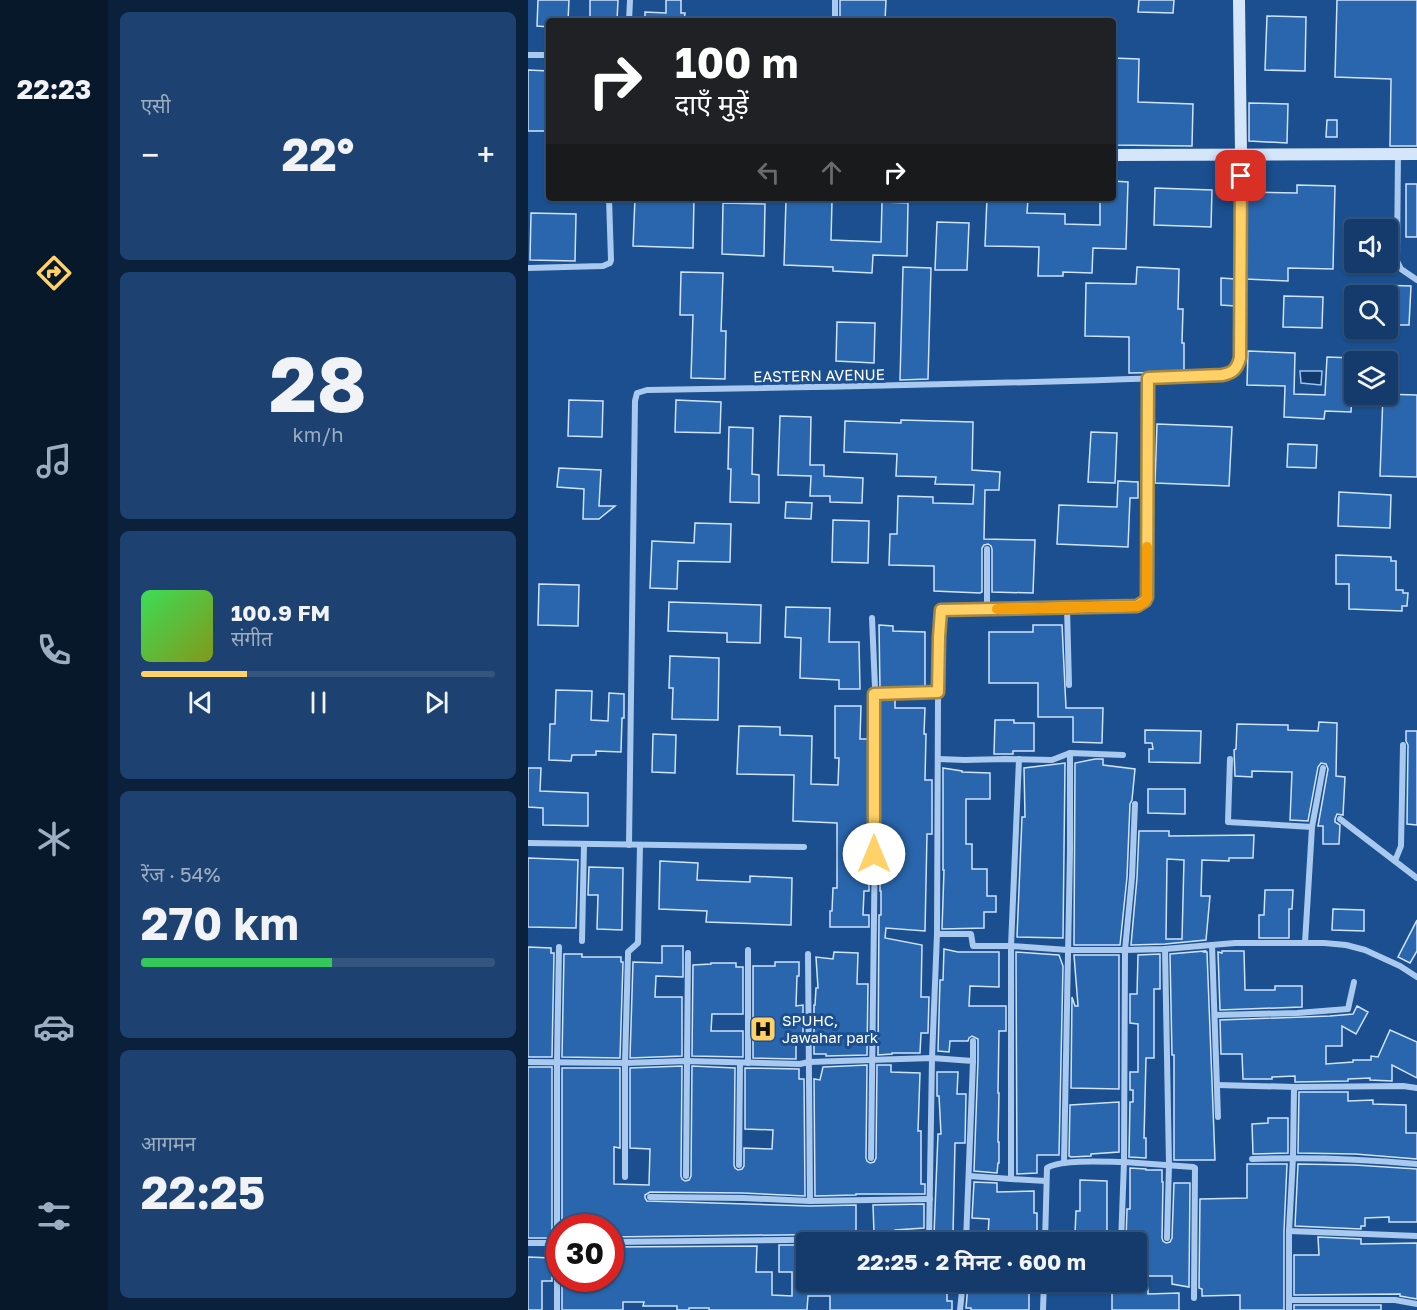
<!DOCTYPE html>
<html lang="hi">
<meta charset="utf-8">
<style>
:root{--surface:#143b6b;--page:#1d4271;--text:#f1f3f6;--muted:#9dadc1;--line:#33557e;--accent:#ffd166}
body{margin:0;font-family:"Golos Text","Noto Sans Devanagari",sans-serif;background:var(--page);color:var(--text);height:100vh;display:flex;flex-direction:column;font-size:22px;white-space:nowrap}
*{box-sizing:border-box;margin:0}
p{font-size:20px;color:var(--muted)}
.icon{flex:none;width:33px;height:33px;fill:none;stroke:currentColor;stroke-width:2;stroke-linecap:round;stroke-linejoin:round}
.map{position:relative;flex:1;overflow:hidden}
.panel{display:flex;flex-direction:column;gap:12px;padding:12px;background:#0b203b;width:420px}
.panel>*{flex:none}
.hud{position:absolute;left:18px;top:18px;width:570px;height:183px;border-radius:6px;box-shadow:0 2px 4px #0004,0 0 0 2px var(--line);background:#202124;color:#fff;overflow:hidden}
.controls{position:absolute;left:816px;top:219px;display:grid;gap:12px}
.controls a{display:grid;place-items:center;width:54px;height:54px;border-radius:6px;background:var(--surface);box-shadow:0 2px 4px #0004,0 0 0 2px var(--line);font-size:30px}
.speed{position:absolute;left:18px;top:1214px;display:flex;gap:12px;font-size:30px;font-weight:700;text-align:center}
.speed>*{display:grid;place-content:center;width:78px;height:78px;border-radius:50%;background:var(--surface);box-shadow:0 2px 4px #0004,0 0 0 2px var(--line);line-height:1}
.speed .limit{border:9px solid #d22;background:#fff;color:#111}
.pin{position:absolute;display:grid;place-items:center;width:51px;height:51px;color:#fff;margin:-26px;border-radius:12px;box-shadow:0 3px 9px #0006}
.me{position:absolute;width:66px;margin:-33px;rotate:0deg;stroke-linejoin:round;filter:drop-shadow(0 0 4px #0008)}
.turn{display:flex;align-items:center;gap:21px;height:126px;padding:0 30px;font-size:27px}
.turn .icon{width:78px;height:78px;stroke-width:2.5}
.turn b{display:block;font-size:42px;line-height:51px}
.lanes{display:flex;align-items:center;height:57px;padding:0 30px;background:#0003;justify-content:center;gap:30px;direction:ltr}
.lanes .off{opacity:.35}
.big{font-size:45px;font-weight:700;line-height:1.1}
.panel .tile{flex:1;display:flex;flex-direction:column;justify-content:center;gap:9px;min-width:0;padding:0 21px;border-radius:9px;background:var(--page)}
.panel .dial{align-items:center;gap:0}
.dial b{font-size:78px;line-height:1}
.song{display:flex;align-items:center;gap:18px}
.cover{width:72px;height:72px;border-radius:9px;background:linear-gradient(135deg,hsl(130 70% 55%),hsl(70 70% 35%))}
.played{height:6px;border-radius:3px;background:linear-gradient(90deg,var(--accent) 30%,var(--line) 30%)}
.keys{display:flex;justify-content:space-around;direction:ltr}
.heat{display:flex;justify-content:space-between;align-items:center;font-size:33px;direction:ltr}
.charge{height:9px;border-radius:4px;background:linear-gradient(90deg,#34c759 54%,var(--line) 0)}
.trip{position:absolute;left:268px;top:1232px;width:351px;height:60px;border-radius:6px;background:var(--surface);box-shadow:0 2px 4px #0004,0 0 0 2px var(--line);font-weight:700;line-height:60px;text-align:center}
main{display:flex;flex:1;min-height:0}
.dock{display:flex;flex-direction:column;width:108px;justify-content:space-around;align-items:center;background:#08182b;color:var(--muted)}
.dock .icon{width:42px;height:42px}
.dock .active{color:var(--accent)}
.dock b{font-size:27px;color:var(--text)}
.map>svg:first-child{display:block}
.water{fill:#123a6d;stroke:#9cc4f0;stroke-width:1.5}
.building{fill:#2a66ad;stroke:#cfe3fa;stroke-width:1.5;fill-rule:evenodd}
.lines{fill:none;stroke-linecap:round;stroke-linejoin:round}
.street{stroke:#a9c9ee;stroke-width:6}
.secondary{stroke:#d6e6fa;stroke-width:12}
.route-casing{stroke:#a68842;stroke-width:15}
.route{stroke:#ffd166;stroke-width:10}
.slow{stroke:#f59e0b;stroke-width:10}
.labels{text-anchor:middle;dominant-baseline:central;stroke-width:6;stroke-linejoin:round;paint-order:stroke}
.street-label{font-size:15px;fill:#fff;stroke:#1b4f8f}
.poi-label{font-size:15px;fill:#fff;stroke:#1b4f8f;text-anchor:start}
</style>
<main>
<nav class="dock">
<b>22:23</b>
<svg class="icon active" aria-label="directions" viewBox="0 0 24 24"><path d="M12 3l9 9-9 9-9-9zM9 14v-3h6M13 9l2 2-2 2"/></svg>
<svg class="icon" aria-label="music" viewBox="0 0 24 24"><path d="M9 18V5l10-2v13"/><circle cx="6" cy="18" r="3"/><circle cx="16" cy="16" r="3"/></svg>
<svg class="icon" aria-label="phone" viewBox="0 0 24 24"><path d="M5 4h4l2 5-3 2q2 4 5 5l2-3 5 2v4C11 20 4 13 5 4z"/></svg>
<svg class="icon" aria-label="climate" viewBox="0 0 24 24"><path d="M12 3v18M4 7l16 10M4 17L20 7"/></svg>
<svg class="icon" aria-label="car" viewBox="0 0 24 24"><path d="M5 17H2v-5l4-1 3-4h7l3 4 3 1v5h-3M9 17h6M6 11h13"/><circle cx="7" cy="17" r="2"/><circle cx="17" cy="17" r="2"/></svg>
<svg class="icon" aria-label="filters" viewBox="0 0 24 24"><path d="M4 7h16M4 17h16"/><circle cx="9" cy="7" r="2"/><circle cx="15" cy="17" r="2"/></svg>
</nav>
<section class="panel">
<div class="tile"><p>एसी</p>
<div class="heat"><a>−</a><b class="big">22°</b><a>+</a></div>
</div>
<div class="tile dial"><b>28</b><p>km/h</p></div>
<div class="tile">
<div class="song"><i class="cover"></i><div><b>100.9 FM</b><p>संगीत</p></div></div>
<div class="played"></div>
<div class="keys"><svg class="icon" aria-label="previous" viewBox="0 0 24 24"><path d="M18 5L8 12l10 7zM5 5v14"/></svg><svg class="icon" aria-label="pause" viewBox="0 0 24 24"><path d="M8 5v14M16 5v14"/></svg><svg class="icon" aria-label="next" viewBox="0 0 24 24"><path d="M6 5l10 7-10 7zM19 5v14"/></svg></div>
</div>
<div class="tile"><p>रेंज · 54%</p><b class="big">270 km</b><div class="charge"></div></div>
<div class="tile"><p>आगमन</p><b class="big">22:25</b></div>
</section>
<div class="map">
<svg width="889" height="1310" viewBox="0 0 889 1310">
<rect width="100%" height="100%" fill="#1b4f8f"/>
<path class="water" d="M772,371H794L793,385L773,383Z"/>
<g class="building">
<path d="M10,0H41L40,21H21V27L9,26Z"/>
<path d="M62,0H90L89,21L62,20Z"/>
<path d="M138,0H153V13H157L156,21H117V12L138,13Z"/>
<path d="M312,0H358L357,21H312Z"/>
<path d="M611,0H646L645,13L610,12Z"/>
<path d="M809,0H889V146H862L863,79L807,77Z"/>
<path d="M739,16L778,17L777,71L737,70Z"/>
<path d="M585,58L611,59L610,102L665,104L664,146L585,145Z"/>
<path d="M0,70L21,71L20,131H0Z"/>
<path d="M721,103L760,104L759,143L721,141Z"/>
<path d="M799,120H809V137H798Z"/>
<path d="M585,181L600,182L598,249L565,248L564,273L535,272V276H510L511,247L457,246L459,198L500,199L499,213L537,214V224L572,225V198H585Z"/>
<rect x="878" y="184" width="11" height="53"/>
<path d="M769,185L807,186L805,269L760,268V281L718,279V192L769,193Z"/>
<path d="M627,188L684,190L683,227L626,225Z"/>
<path d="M107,198H166L165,248L105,246Z"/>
<path d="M258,200L304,201L303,240L353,242L354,202L380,203L379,256L345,255L344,273L305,271V267L256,265Z"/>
<path d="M195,203L237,204L236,256L194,254Z"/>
<path d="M3,213L48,214L47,261L2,260Z"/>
<path d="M409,222L441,223L439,270H407Z"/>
<path d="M375,267L403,268L400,379L372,380Z"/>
<path d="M609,267L651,269L650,309H655L654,343H656V372L601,373V337L557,336L558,283L608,284Z"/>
<path d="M153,272L195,273L193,331H198L197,379L163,378L165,315H152Z"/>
<path d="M693,278L707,279V306L693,305Z"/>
<path d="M850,285L883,286L881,325H860V296H849Z"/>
<path d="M756,296L795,297L794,328L755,327Z"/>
<path d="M309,322L347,323L346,363L308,361Z"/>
<path d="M720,351L767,353L766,394L797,395L799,357L826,358V381L825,380L823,412L797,411L796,419L756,417L757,386L719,385Z"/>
<path d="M855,394L889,395V477L852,476Z"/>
<path d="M41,400L75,401L74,437L40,436Z"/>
<path d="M148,400L193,402L192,433L147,432Z"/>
<path d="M252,416L283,417L282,465H296V476L335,478L334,503L302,502V496H282L283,476L250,475Z"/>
<path d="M373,420L445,422L444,470L472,472L471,490H457L456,539L507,540L505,593L464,592V549L463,546L460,544L456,545L454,548V592L452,593L406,591V566L361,565L362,534H369L370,496L405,497V503L445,504L446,485L407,484L408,477L368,476L369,454L316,452L317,421L373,423Z"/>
<path d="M629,424L704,427L701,486L627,483Z"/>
<path d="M201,427L225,428L224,474L231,475V503L202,502L203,469H200Z"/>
<path d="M563,432L589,433L587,483L560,482Z"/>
<path d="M760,444L789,445L788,468L759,467Z"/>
<path d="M31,468L73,470L71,506H87L71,519H55L56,489L29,487Z"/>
<path d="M590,481L610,482V498H602L600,547L529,544L531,505L589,507Z"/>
<path d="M811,492L863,495L862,528L810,526Z"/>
<path d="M258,502L284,503L283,519L257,518Z"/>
<path d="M305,520L341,521L340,563L304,562Z"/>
<path d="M167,523L203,524L202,562L150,561L149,589L122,588L124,541L166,543Z"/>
<path d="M808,555L863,557V561H868V590H875V593H880L879,606H874V611L821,609V584H808Z"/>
<path d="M11,584L51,585L50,626L10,625Z"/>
<path d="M141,602L233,605L232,643L199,642V633L140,631Z"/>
<path d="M258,607L302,608L301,642H331L332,689H311V680L272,678L273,638L257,637Z"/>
<path d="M351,625L365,626V631L397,632V687L352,689Z"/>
<path d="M505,625H534L538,708H575L574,743L545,742V717H510V683H461V632H505Z"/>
<path d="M142,656L191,658L190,720L144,719L145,688H141Z"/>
<path d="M28,690L64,691L63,720L80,721L81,693L96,694V718H94L93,752L68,751V755H44L43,761L21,760L22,724H27Z"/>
<path d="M352,699H367V708H397L396,734H398L397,780H404V834H399L397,931L358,928L357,938L394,945L393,997H401L400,1033H393L392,1053H364V1054L350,1055L351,915H353V891H352Z"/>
<path d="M307,706H333L332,739H342L341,891H336L335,915H341V927H302V911H304L305,888H309V823L265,821L266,775L209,774L211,726L252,727V735L284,736L283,784L310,785L311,758H307Z"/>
<path d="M467,720H486V723H506V751H485V754H466Z"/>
<path d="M791,722L809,723L808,776L817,777L815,815L809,814L807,819V822L812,825L811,844H795V826H790L800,769L798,764L793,763L790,767L780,821L762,820L764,772L724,771V777L707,776L706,750L708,749L709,724L760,725V730L790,731Z"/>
<path d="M617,730L673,731L672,763L621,762V749H625L624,743H617Z"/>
<path d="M878,731H889V825L879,824L880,745L878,741Z"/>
<path d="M125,734L148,735L147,773L124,772Z"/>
<path d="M567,759H575V765L607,769L604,800L602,804L599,877L592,945H546L547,763Z"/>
<path d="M537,763L535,938L489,937L494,817H497L496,768Z"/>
<path d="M0,768H13L12,791L60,793V826L15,825V808L0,807Z"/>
<path d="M415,768L434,771V772L462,773V799H438V844H444V869H459V896H468V912H456V928L414,929L416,870H415Z"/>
<path d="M620,789H657V814L620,813Z"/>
<path d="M611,831H641V836L726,835L725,858H701V861L674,860L673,896H682L678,940L637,944L603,945L609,878ZM639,859L656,860L654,939H638Z"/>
<path d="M0,858L50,860L48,928L0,927Z"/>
<path d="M132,861L170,863L169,880L222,882V876L264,878L263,925L178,922L179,911L131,909Z"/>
<path d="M61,867L95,868L94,930L69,929L70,895H60Z"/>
<path d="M737,890H765L764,909H761V938H731V915H736Z"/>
<path d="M805,909L836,910V931L804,930Z"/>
<path d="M889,920V951L882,963L870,957Z"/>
<path d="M134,946H155V977L128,976L127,997H154V1056L102,1058L105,962L134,963Z"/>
<path d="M0,947L23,948V953H26L24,1057H0Z"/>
<path d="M416,949L430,952H471V987L442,986L441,1006H478V1031H471L470,1093H471L470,1142H471V1163H470L469,1173L446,1171L450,1061V1039L444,1036L441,1038L440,1041H422L421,1052L410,1051L412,980H415Z"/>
<path d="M677,951L676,952H679L687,1160H646V1055H644L642,954Z"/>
<path d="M694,951H716L717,990H747V986H774V1007L692,1010L690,952L694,953Z"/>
<path d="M306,952L330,953L329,984H340L339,1055L298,1056V1054H286V1005H287L288,988H290L288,957L305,959Z"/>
<path d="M488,952L531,955L535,966L531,1155H509V1173L489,1174Z"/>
<path d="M36,954H54V957H93V962H95L92,1058L34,1057Z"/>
<path d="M632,954V989H626V1058H618L616,1138H618V1158L601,1157L602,1102H605V1090H602V1072H610V1024L602,1023V994H609L610,955Z"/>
<path d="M546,955H591V1089L543,1088L544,997L547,1006H550Z"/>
<path d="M247,962H271V976H269L268,1006L275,1005V1037L268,1036V1059L225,1058V966H247Z"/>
<path d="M183,963H208V967H215V1014H184L183,1031H215V1057L164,1056L165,965L183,964Z"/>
<path d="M829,1006L840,1012L828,1034L814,1026V1046H798V1064L825,1062V1060H843V1056L850,1057L862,1030L889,1042V1078L864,1065V1081L842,1080V1078L820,1079V1081L768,1082H767V1076L744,1077V1079H715L714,1054H693L692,1020L802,1016L825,1014Z"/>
<path d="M339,1065L338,1158L339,1161L342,1163L346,1162L348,1158L349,1065H363V1072L392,1073L390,1131H393V1184H397V1194H328V1195L287,1196L286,1079L292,1080L295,1067Z"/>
<path d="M154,1066L153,1176L154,1179L157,1181L161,1180L163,1176L164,1066L207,1068L206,1165L207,1168L210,1170L214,1169L216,1166V1148L244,1149L245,1130L217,1129V1068L271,1069V1079H276L277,1196L215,1193L122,1192L117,1195V1198L119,1201L282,1206L328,1205V1234L82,1237V1227H34V1068H92V1148L86,1147V1184L121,1185L122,1149L102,1148V1068Z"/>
<rect x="0" y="1067" width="24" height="171"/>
<path d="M409,1072H430L429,1094H438L437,1143H427L425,1235H406L410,1134H413L411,1096H409Z"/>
<path d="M771,1092H820V1101L845,1100V1104L878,1105V1133H889V1159L827,1154L770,1153Z"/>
<path d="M591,1102V1152L563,1154V1156L543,1157L541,1156L542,1105Z"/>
<path d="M740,1118H760V1153L725,1154L724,1124L740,1123Z"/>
<path d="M719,1164H759L756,1231V1310H712V1295L674,1296V1289L671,1288L672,1199L719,1198Z"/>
<path d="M770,1164L827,1165L889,1169V1222H861V1217L837,1218V1226H833V1229L767,1226Z"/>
<path d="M602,1168L618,1169V1170H634V1182H635L634,1238L635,1241L638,1243L642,1242L644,1238L646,1183H662L661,1287L644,1284V1276H620V1294L651,1293V1310H584V1287H609V1242H598L599,1209H602Z"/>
<path d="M552,1180L579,1181V1234H547L548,1211H552Z"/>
<path d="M446,1182L469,1183V1192L506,1191V1213H509V1237L481,1238V1236L460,1235L461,1219L444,1218Z"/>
<path d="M396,1204V1228L367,1230L366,1233H346L345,1205Z"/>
<path d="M790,1237L833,1239V1244L889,1243V1299L872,1296V1294L766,1295V1255H791Z"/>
<path d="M251,1245H274V1279H279V1281H419V1301H424V1310H302V1296H280L279,1310H181V1308H161V1310H149V1306H115L116,1302H95V1310H34V1278H82V1247L229,1246L228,1272H244V1295L264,1296V1272H251Z"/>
<path d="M0,1257L24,1258V1281H14V1310H0Z"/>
<path d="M440,1285H469V1290L501,1289V1310H443V1308H438Z"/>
<rect x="766" y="1305" width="87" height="5"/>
</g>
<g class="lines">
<g class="street">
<path d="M307,0V21"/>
<path d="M101,21L102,0"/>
<path d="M0,55H21"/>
<path d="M870,154L869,261L873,269L889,280"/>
<path d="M0,268L75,266L82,263L83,260L81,198"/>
<path d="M459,549V609"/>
<path d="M539,607L541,685"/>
<path d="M346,694L410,692"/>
<path d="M410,759L437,760L477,759L524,760L542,753L595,755"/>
<path d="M702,759L700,822L784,827L795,768"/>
<path d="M812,819L889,878"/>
<path d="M0,843L276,847"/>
<path d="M101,845L107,401L109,393L119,390C311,387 503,383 694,376C705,373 709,369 712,358L713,154"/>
<path d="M867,861L873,846L875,745"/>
<path d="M409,934H443L445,946H483L491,759"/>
<path d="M54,941L56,844"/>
<path d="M777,943L784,827"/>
<path d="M684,945L690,1117"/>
<path d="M637,949L641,1165L639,1238"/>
<path d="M280,954L282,1201"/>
<path d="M687,1015L769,1013L820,1009L826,982"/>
<path d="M445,1061V1041"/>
<path d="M0,1062L97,1063L158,1061L272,1064L281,1062L404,1058L445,1061L438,1241"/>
<path d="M220,1063V950"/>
<path d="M689,1085L767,1087"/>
<path d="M343,1158L347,837V688L344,618"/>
<path d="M724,1159C779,1157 834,1159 889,1164"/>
<path d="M536,1163L542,851V753"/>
<path d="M211,1165L212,1063"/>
<path d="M158,1176L160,953"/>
<path d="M441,1176L483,1179"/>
<path d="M97,1177V1063L100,955V952L110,943L112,845"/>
<path d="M518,1181L483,1179V946L540,950H597L604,877L607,804"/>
<path d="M122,1197L215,1198L282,1201L402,1199"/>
<path d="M761,1231L889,1236"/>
<path d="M82,1242L343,1239L401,1240"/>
<path d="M471,1242L438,1240H401L404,1058L409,934L410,701L411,637L413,610L609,606C615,604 617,603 619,597L620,378"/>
<path d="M517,1242L519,1168C532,1159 578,1162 596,1162L593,1242"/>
<path d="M0,1243H31"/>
<path d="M666,1298L667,1168L665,1167L596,1162L597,950L637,949L707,943H796L818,945L837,950L872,966L889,977"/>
<path d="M761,1300H867L889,1304"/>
<path d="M29,1310V1062L31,947"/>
<path d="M432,1310L435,1281"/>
<path d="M515,1310L516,1281"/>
<path d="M761,1310V1231L765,1157L766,1088L770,1087L875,1086L889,1088"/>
</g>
<g class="secondary">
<path d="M711,0L713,154"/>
<path d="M585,155L889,154"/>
</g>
</g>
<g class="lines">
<defs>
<path id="route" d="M346,854V694L410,692L411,637L413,610L609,606L617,601L619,597L620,378L694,375C705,373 709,369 712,358L713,176"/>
</defs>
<use href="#route" class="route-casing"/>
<use href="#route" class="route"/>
<path class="slow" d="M469,609L609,606C615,604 617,602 619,597V547"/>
</g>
<defs>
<symbol id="hospital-square" viewBox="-11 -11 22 22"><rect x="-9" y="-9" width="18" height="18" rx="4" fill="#ffd166" stroke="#1b4f8f"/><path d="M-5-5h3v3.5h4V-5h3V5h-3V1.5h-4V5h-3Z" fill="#111"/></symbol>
</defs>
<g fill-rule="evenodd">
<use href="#hospital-square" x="220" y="1014" width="30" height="30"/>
</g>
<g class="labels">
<g class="street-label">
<text transform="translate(291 375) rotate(-1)">EASTERN AVENUE</text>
</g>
<g class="poi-label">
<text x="254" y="1020">SPUHC,<tspan x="254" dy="17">Jawahar park</tspan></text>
</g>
</g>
</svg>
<div class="controls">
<a><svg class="icon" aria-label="sound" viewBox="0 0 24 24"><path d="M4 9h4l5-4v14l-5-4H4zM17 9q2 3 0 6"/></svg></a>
<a><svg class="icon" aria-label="search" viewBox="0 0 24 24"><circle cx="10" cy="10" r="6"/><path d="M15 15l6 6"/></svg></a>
<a><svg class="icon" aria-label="layers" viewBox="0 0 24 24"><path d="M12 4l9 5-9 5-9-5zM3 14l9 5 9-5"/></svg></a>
</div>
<div class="speed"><div class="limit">30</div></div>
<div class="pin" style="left:713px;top:176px;background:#d93025"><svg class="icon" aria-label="arrive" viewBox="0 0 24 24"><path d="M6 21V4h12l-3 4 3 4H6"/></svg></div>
<svg class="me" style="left:346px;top:854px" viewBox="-20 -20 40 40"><circle r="19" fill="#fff"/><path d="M0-13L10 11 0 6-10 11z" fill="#ffd166"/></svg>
<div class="trip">22:25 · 2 मिनट · 600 m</div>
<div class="hud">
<div class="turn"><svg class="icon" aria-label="right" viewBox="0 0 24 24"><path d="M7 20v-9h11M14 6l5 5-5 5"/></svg><div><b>100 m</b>दाएँ मुड़ें</div></div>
<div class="lanes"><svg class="icon off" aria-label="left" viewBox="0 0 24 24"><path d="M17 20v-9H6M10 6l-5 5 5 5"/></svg><svg class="icon off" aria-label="ahead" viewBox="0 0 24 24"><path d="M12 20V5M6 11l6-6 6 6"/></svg><svg class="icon" aria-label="right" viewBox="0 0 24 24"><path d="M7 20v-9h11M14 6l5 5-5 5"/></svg></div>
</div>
</div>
</main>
